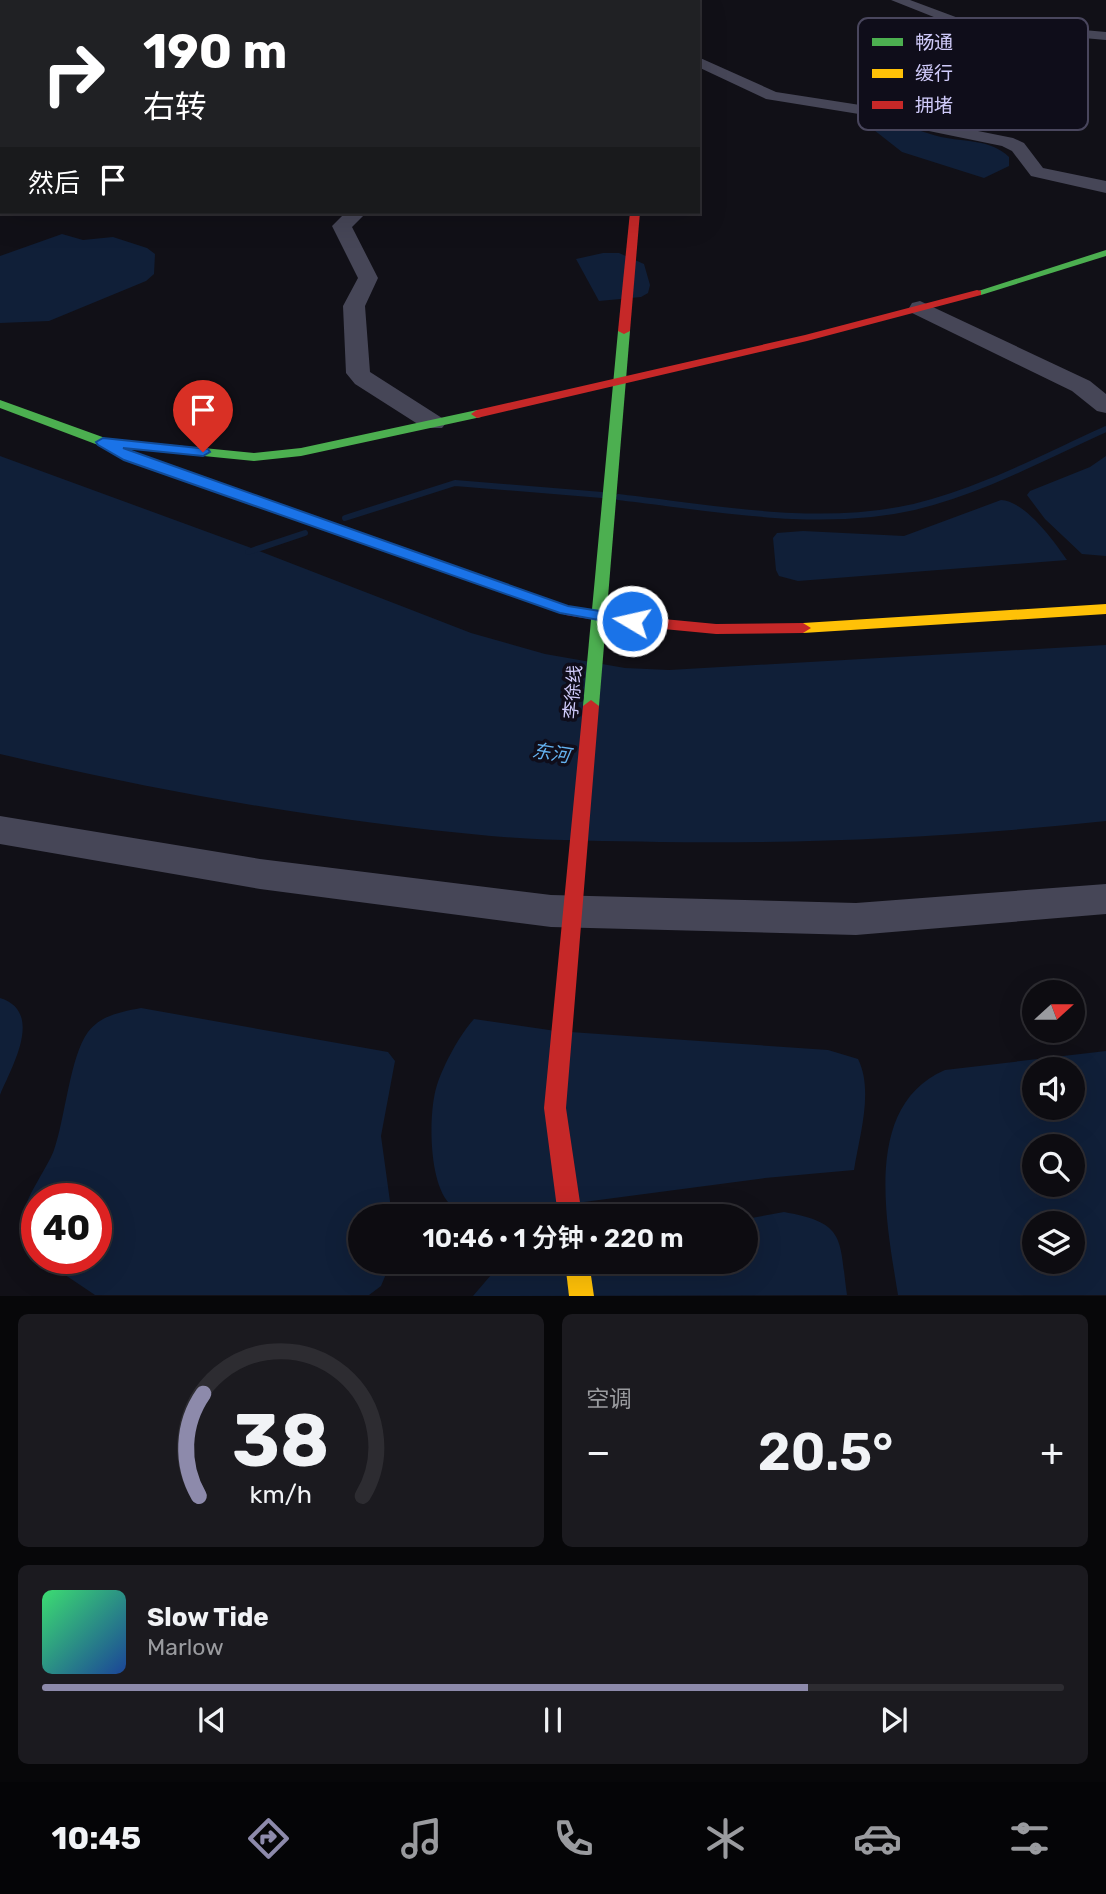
<!DOCTYPE html>
<html lang="zh">
<meta charset="utf-8">
<style>
:root{--surface:#0d0c11;--page:#1b1a1f;--text:#f1f3f6;--muted:#9a9b9f;--line:#2d2c31;--accent:#8d8aab}
body{margin:0;font-family:Rubik,"Noto Sans SC",sans-serif;background:var(--page);color:var(--text);height:100vh;display:flex;flex-direction:column;font-size:26px;white-space:nowrap}
*{box-sizing:border-box;margin:0}
p{font-size:23px;color:var(--muted)}
.icon{flex:none;width:38px;height:38px;fill:none;stroke:currentColor;stroke-width:2;stroke-linecap:round;stroke-linejoin:round}
.map{position:relative;height:1296px;overflow:hidden}
.details{display:flex;flex-direction:column;gap:18px;padding:18px;background:#070709;flex:1}
.details>*{flex:none}
.top-card{position:absolute;left:0px;top:0px;width:700px;height:214px;box-shadow:0 7px 28px #0002,0 0 0 2px var(--line);background:#202124;color:#fff;overflow:hidden}
.needle{width:46px;rotate:69deg}
.fabs{position:absolute;left:1022px;top:980px;display:grid;gap:14px}
.fabs a{display:grid;place-items:center;width:63px;height:63px;border-radius:50%;background:var(--surface);box-shadow:0 7px 28px #0002,0 0 0 2px var(--line);font-size:35px}
.speed{position:absolute;left:21px;top:1183px;display:flex;gap:14px;font-size:35px;font-weight:700;text-align:center}
.speed>*{display:grid;place-content:center;width:91px;height:91px;border-radius:50%;background:var(--surface);box-shadow:0 7px 28px #0002,0 0 0 2px var(--line);line-height:1}
.speed .limit{border:10px solid #d22;background:#fff;color:#111}
.pin{position:absolute;display:grid;place-items:center;width:60px;height:60px;color:#fff;margin:-72px -30px;border-radius:50% 50% 50% 0;rotate:-45deg;box-shadow:0 0 7px #0007}
.pin .icon{rotate:45deg}
.me{position:absolute;width:77px;margin:-38px;rotate:279deg;stroke-linejoin:round;filter:drop-shadow(0 0 5px #0008)}
.turn{display:flex;align-items:center;gap:24px;height:147px;padding:0 28px;font-size:32px}
.turn .icon{width:91px;height:91px;stroke-width:2.5}
.turn b{display:block;font-size:49px;line-height:60px}
.then{display:flex;align-items:center;height:66px;padding:0 28px;background:#0003;gap:14px;font-size:26px}
.big{font-size:52px;font-weight:600;line-height:1.1}
.details .tile{flex:1;display:flex;flex-direction:column;justify-content:center;gap:10px;min-width:0;padding:0 24px;border-radius:10px;background:var(--page)}
.details .dial{align-items:center;gap:0}
.dial svg{height:182px;overflow:visible;fill:none;stroke:var(--line);stroke-width:7;stroke-linecap:round;text-anchor:middle}
.dial text{fill:var(--text);stroke:none}
.song{display:flex;align-items:center;gap:21px}
.cover{width:84px;height:84px;border-radius:10px;background:linear-gradient(135deg,hsl(140 70% 55%),hsl(220 70% 35%))}
.played{height:7px;border-radius:4px;background:linear-gradient(90deg,var(--accent) 75%,var(--line) 75%)}
.keys{display:flex;justify-content:space-around;direction:ltr}
.heat{display:flex;justify-content:space-between;align-items:center;font-size:38px;direction:ltr}
.details .tiles{flex:1;display:grid;gap:18px;grid-template-columns:1fr 1fr}
.tile:last-child{grid-column:span 2}
.trip{position:absolute;left:348px;top:1204px;width:410px;height:70px;border-radius:35px;background:var(--surface);box-shadow:0 7px 28px #0002,0 0 0 2px var(--line);font-weight:600;line-height:70px;text-align:center}
.menu{display:flex;height:112px;justify-content:space-around;align-items:center;background:#050507;color:var(--muted)}
.menu .icon{width:49px;height:49px}
.menu .selected{color:var(--accent)}
.menu b{font-size:32px;color:var(--text)}
.map>svg:first-child{display:block}
.water{fill:#101f38;fill-rule:evenodd}
.lines{fill:none;stroke-linecap:round;stroke-linejoin:round}
.stream{stroke:#101f38;stroke-width:6}
.street{fill:#464657;fill-rule:evenodd}
.fast{fill:#4caf50;fill-rule:evenodd}
.slow{fill:#ffc107;fill-rule:evenodd}
.jam{fill:#c62828;fill-rule:evenodd}
.route{fill:#1a73e8;stroke:#114b97;stroke-width:2}
.labels{text-anchor:middle;dominant-baseline:central;stroke-width:7;stroke-linejoin:round;paint-order:stroke}
.street-label{font-size:18px;fill:#d0cbfa;stroke:#0f0d1a}
.water-label{font-size:19px;font-style:italic;fill:#64b1ef;stroke:#0f0d1a}
.key{fill:#0f0d1a;stroke:#49465d;stroke-width:2}
.key-label{font-size:19px;fill:#d0cbfa}
</style>
<div class="map">
<svg width="1106" height="1296" viewBox="0 0 1106 1296">
<rect width="100%" height="100%" fill="#111017"/>
<g class="water">
<path d="M883,125C905,123 921,132 941,137C964,142 991,139 1009,157V166L984,178L902,152L874,130Z"/>
<path d="M62,234L83,240L113,237L147,248L155,254L154,274L146,281L49,321L0,323V256Z"/>
<path d="M603,253H619L644,264L650,285L648,293L641,297L599,301L576,259Z"/>
<path d="M0,456L254,549L471,633L545,654L625,668L669,670L1106,645V821C957,837 809,844 659,842C603,841 547,841 491,836C326,821 161,792 0,754Z"/>
<path d="M1106,456V556L1082,554L1045,519L1027,495L1030,491L1090,467Z"/>
<path d="M1001,500C1025,501 1054,541 1067,560L798,581L779,576L776,570L773,538L777,533L803,531L904,536Z"/>
<path d="M0,998C45,1012 11,1068 0,1095Z"/>
<path d="M141,1008L388,1052L395,1061L381,1136L392,1216H360V1262H391L381,1286L369,1295H95L40,1258H96V1199H37V1256C24,1248 22,1232 23,1218C23,1200 47,1169 54,1150C65,1119 70,1056 88,1032C101,1015 121,1012 141,1008Z"/>
<path d="M474,1019L556,1031L828,1050L858,1059C874,1091 859,1137 854,1170L765,1178L493,1214C480,1213 463,1215 452,1206C428,1187 428,1112 437,1085C444,1064 459,1036 474,1019Z"/>
<path d="M1106,1051V1295H898C887,1225 861,1106 945,1070ZM1034,1069H1073V1108H1034ZM1034,1146H1073V1185H1034ZM1034,1223H1073V1262H1034Z"/>
<path d="M784,1212C847,1223 839,1239 847,1295L473,1296L497,1268L516,1262H746V1219Z"/>
</g>
<g class="lines">
<g class="stream">
<path d="M618,497C714,508 818,529 914,507C981,491 1044,457 1106,429"/>
<path d="M345,518L455,483L602,495"/>
<path d="M248,552L305,533"/>
</g>
<g class="street">
<path d="M581,0H596L597,2H583Z"/>
<path d="M891,0H910L961,19L1106,32V40L959,27Z"/>
<path d="M698,57L776,92L899,111L928,121L1013,138L1024,143L1043,168L1106,181V193L1031,176L1012,151L1002,146L924,130L896,120L766,99L698,67Z"/>
<path d="M346,212H367L352,227L378,278L365,306L370,372L442,418L446,423L442,428H424L355,384L346,373L343,306L358,278L332,226Z"/>
<path d="M920,301L1090,381L1106,394V413L1097,411L1072,391L912,313L909,308L912,303Z"/>
<path d="M0,816L260,859L551,895L856,903L1106,884V914L856,935L551,927L260,889L0,844Z"/>
</g>
<g class="fast">
<path d="M1106,250V256L981,295L972,293Z"/>
<path d="M624,328L630,331L599,706L591,712L583,706L618,331Z"/>
<path d="M0,400L108,439L134,454L273,503L275,506L268,510L263,509L124,460L98,445L0,408Z"/>
<path d="M477,410L481,411V417L301,456L254,461L143,450L137,446L143,442L254,453L301,448Z"/>
</g>
<g class="slow">
<rect x="656" y="0" width="6" height="2"/>
<path d="M1106,604V614L803,633L795,628L803,623Z"/>
<path d="M565,1262H589L594,1296H569Z"/>
</g>
<g class="jam">
<path d="M630,212H640L630,331L624,334L618,331Z"/>
<path d="M977,290L981,291V295L807,341L477,418L471,414L477,410L805,335Z"/>
<path d="M268,502L569,606L632,616L716,624L803,623L811,628L803,633L716,634L632,626L566,615L263,509L261,506Z"/>
<path d="M591,700L599,706L566,1108L582,1216H558L544,1108L583,706Z"/>
</g>
</g>
<path class="route" d="M103,438L208,449L210,452L203,456L123,448L568,606L632,616L640,621L632,626L560,613L124,460L98,445L96,442Z"/>
<g class="labels">
<g class="street-label">
<text transform="translate(573 692) rotate(-85)">李徐线</text>
</g>
<g class="water-label">
<text transform="translate(551 753) rotate(9)">东河</text>
</g>
</g>
<rect x="858" y="18" width="230" height="112" rx="10" class="key"/>
<rect x="872" y="38" width="31" height="8" fill="#4caf50"/>
<rect x="872" y="69" width="31" height="9" fill="#ffc107"/>
<rect x="872" y="101" width="31" height="8" fill="#c62828"/>
<g class="key-label">
<text x="915" y="49">畅通</text>
<text x="915" y="80">缓行</text>
<text x="915" y="112">拥堵</text>
</g>
</svg>
<div class="fabs">
<a><svg class="needle" viewBox="-14 -14 28 28"><path d="M0-13l5 13h-10z" fill="#e53935"/><path d="M0 13l5-13h-10z" fill="#9a9b9f"/></svg></a>
<a><svg class="icon" aria-label="sound" viewBox="0 0 24 24"><path d="M4 9h4l5-4v14l-5-4H4zM17 9q2 3 0 6"/></svg></a>
<a><svg class="icon" aria-label="search" viewBox="0 0 24 24"><circle cx="10" cy="10" r="6"/><path d="M15 15l6 6"/></svg></a>
<a><svg class="icon" aria-label="layers" viewBox="0 0 24 24"><path d="M12 4l9 5-9 5-9-5zM3 14l9 5 9-5"/></svg></a>
</div>
<div class="speed"><div class="limit">40</div></div>
<div class="pin" style="left:203px;top:452px;background:#d93025"><svg class="icon" aria-label="arrive" viewBox="0 0 24 24"><path d="M6 21V4h12l-3 4 3 4H6"/></svg></div>
<svg class="me" style="left:632px;top:621px" viewBox="-20 -20 40 40"><circle r="17" fill="#1a73e8" stroke="#fff" stroke-width="3"/><path d="M0-11L8 9 0 5-8 9z" fill="#fff"/></svg>
<div class="trip">10:46 · 1 分钟 · 220 m</div>
<div class="top-card">
<div class="turn"><svg class="icon" aria-label="right" viewBox="0 0 24 24"><path d="M7 20v-9h11M14 6l5 5-5 5"/></svg><div><b>190 m</b>右转</div></div>
<div class="then">然后<svg class="icon" aria-label="arrive" viewBox="0 0 24 24"><path d="M6 21V4h12l-3 4 3 4H6"/></svg></div>
</div>
</div>
<section class="details">
<div class="tiles">
<div class="tile dial"><svg viewBox="0 0 100 80">
<path d="M14 69A42 42 0 1 1 86 69"/>
<path d="M14 69A42 42 0 0 1 16 24" stroke="#8d8aab"/>
<text x="50" y="56" font-size="32" font-weight="700">38</text>
<text x="50" y="72" font-size="11">km/h</text>
</svg></div>
<div class="tile"><p>空调</p>
<div class="heat"><a>−</a><b class="big">20.5°</b><a>+</a></div>
</div>
<div class="tile">
<div class="song"><i class="cover"></i><div><b>Slow Tide</b><p>Marlow</p></div></div>
<div class="played"></div>
<div class="keys"><svg class="icon" aria-label="previous" viewBox="0 0 24 24"><path d="M18 5L8 12l10 7zM5 5v14"/></svg><svg class="icon" aria-label="pause" viewBox="0 0 24 24"><path d="M8 5v14M16 5v14"/></svg><svg class="icon" aria-label="next" viewBox="0 0 24 24"><path d="M6 5l10 7-10 7zM19 5v14"/></svg></div>
</div>
</div>
</section>
<nav class="menu">
<b>10:45</b>
<svg class="icon selected" aria-label="directions" viewBox="0 0 24 24"><path d="M12 3l9 9-9 9-9-9zM9 14v-3h6M13 9l2 2-2 2"/></svg>
<svg class="icon" aria-label="music" viewBox="0 0 24 24"><path d="M9 18V5l10-2v13"/><circle cx="6" cy="18" r="3"/><circle cx="16" cy="16" r="3"/></svg>
<svg class="icon" aria-label="phone" viewBox="0 0 24 24"><path d="M5 4h4l2 5-3 2q2 4 5 5l2-3 5 2v4C11 20 4 13 5 4z"/></svg>
<svg class="icon" aria-label="climate" viewBox="0 0 24 24"><path d="M12 3v18M4 7l16 10M4 17L20 7"/></svg>
<svg class="icon" aria-label="car" viewBox="0 0 24 24"><path d="M5 17H2v-5l4-1 3-4h7l3 4 3 1v5h-3M9 17h6M6 11h13"/><circle cx="7" cy="17" r="2"/><circle cx="17" cy="17" r="2"/></svg>
<svg class="icon" aria-label="filters" viewBox="0 0 24 24"><path d="M4 7h16M4 17h16"/><circle cx="9" cy="7" r="2"/><circle cx="15" cy="17" r="2"/></svg>
</nav>
